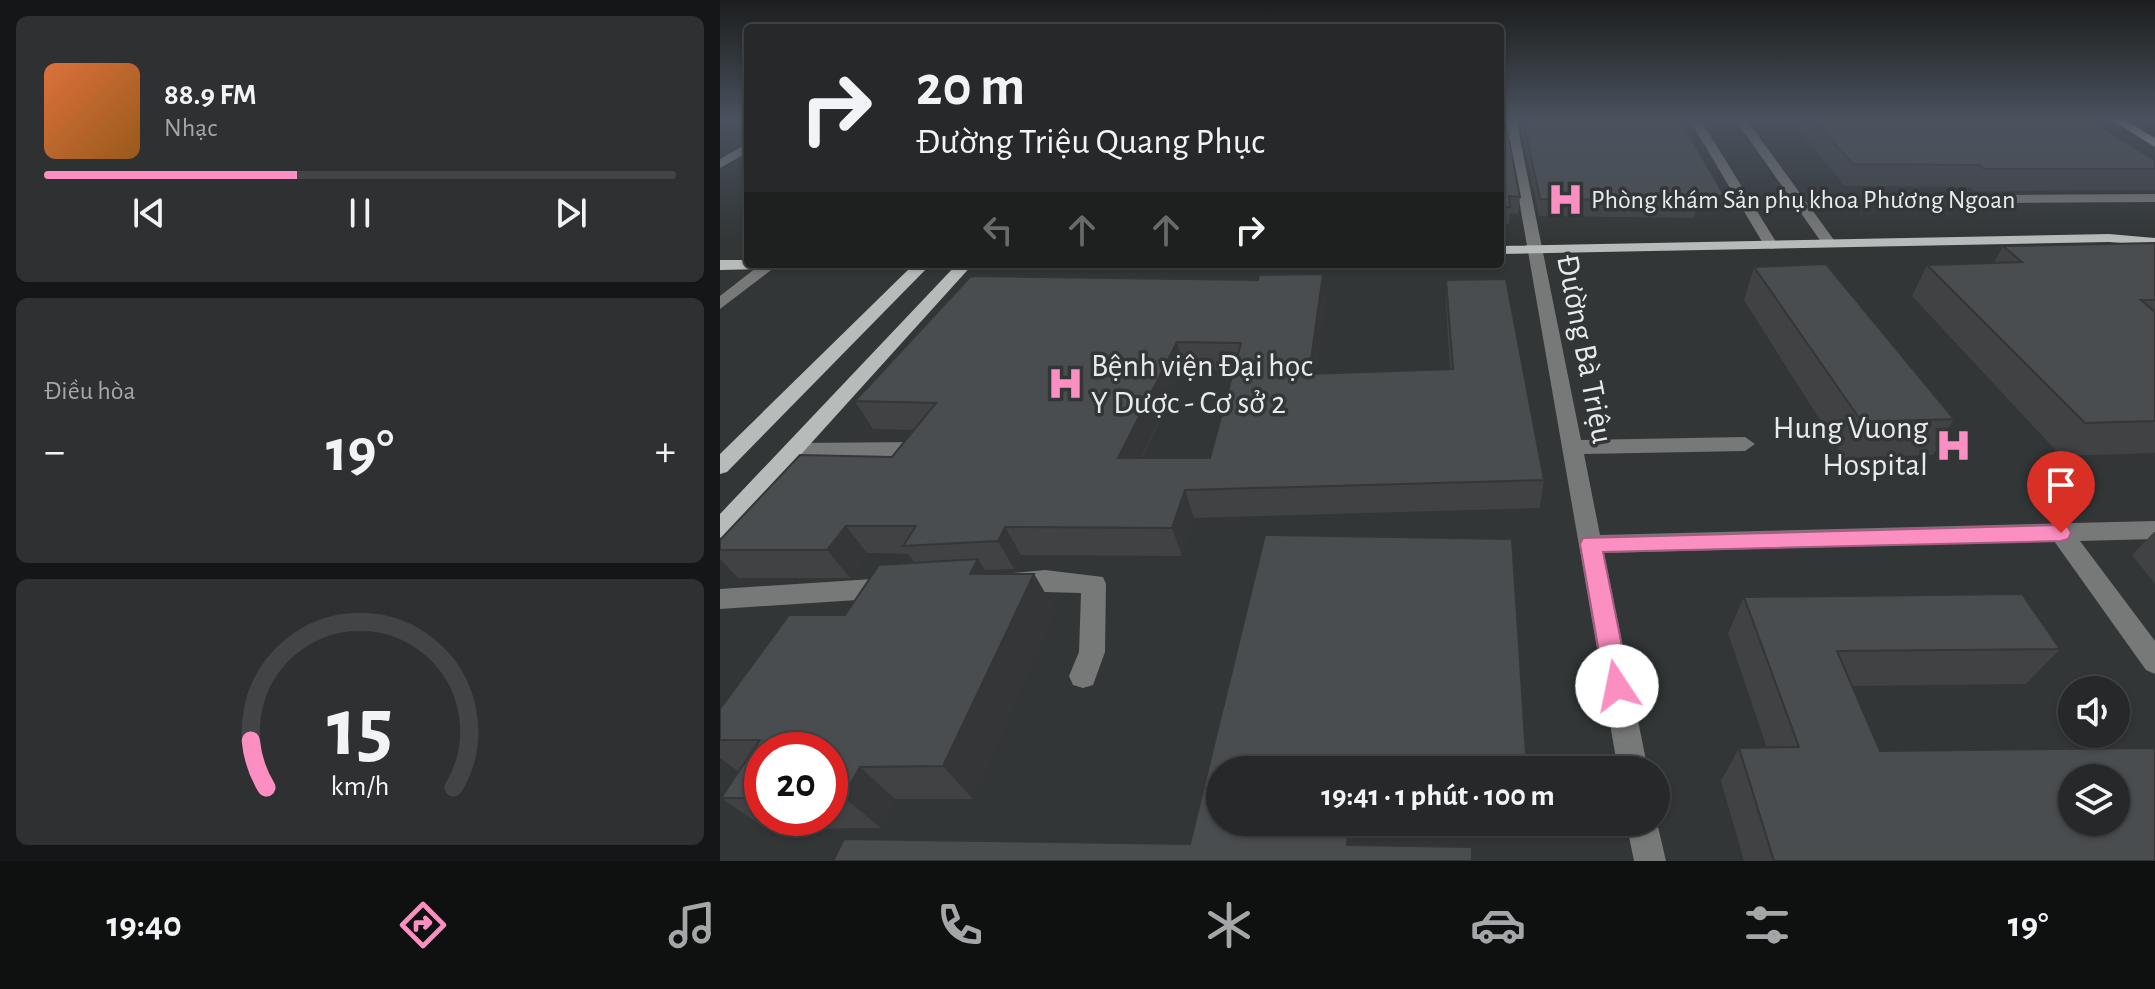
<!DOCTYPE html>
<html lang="vi">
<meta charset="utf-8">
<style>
:root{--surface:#262829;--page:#2e3031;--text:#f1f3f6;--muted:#a4a6a8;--line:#424446;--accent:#fc8fc2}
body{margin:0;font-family:"Alegreya Sans",sans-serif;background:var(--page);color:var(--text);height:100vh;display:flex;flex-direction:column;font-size:30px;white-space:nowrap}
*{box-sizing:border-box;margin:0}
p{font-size:26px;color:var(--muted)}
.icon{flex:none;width:44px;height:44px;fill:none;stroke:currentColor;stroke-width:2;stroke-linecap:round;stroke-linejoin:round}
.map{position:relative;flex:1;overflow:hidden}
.side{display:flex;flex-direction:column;gap:16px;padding:16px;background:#151617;width:720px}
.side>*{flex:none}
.guide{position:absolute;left:24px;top:24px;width:760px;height:244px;border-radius:8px;box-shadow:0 2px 6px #0004,0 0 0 2px var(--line);background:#262829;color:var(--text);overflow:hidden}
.buttons{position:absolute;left:1338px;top:676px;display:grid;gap:16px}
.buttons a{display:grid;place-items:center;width:72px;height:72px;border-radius:50%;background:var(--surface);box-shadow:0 2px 6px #0004,0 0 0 2px var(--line);font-size:40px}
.speed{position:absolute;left:24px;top:732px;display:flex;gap:16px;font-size:40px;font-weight:700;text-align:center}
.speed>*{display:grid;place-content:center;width:104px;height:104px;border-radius:50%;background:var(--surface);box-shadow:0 2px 6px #0004,0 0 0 2px var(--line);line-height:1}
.speed .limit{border:12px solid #d22;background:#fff;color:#111}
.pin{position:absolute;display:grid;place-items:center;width:68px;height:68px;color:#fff;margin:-82px -34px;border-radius:50% 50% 50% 0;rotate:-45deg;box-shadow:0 0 8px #0007}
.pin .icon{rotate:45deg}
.me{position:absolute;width:88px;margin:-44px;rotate:349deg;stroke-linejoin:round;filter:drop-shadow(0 0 6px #0008)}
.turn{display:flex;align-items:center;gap:28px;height:168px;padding:0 40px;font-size:36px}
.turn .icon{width:104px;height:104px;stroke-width:2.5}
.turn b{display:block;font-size:56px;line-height:68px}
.lanes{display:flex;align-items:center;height:76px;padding:0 40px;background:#0003;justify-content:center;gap:40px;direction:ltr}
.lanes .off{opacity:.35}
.big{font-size:60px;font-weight:600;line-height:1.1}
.side .tile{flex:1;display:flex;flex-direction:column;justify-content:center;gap:12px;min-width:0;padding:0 28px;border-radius:12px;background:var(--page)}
.side .dial{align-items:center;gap:0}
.dial svg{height:208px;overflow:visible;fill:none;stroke:var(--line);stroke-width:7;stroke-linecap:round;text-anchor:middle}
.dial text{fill:var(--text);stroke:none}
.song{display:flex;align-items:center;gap:24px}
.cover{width:96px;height:96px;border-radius:12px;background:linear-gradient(135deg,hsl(20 70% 55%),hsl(30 70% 35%))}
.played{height:8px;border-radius:4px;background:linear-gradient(90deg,var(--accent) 40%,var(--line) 40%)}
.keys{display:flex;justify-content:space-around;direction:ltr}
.heat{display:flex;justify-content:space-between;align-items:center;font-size:44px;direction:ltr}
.trip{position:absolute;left:486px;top:756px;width:464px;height:80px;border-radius:40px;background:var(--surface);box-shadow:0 2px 6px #0004,0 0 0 2px var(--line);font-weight:600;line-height:80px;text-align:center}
.menu{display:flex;height:128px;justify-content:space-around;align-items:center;background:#0f1010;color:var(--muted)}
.menu .icon{width:56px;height:56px}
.menu .current{color:var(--accent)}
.menu b{font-size:36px;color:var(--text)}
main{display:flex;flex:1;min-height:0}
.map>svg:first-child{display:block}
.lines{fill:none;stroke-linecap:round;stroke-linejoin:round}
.minor{fill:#777878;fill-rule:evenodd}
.major{fill:#b7bbba;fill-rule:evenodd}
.wall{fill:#404244;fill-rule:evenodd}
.shaded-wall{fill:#343637}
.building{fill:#4a4d4f;stroke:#343637;stroke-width:2;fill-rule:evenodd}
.route{fill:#fc8fc2;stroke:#a45d7e;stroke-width:2}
.labels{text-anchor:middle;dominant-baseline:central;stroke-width:7;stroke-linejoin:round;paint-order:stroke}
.far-poi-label{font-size:26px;fill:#e8eaeb;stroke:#323637;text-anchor:start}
.street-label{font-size:32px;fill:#e8eaeb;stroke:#323637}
.poi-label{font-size:32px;fill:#e8eaeb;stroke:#323637;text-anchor:start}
</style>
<main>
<section class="side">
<div class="tile">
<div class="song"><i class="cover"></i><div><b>88.9 FM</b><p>Nhạc</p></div></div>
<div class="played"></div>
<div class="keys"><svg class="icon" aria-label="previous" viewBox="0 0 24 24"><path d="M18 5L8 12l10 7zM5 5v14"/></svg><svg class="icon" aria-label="pause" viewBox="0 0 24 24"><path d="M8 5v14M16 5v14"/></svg><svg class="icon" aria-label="next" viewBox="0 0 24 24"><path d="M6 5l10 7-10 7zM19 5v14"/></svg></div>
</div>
<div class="tile"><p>Điều hòa</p>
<div class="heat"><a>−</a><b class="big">19°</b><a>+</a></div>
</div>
<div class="tile dial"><svg viewBox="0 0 100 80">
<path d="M14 69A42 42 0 1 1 86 69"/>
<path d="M14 69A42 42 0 0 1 8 51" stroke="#fc8fc2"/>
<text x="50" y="56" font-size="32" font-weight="700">15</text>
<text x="50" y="72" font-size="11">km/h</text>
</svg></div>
</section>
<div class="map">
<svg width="1435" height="861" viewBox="0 0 1435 861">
<rect width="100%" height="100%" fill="#323637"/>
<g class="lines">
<g class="minor">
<path d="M785,119H796L861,440L1025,437L1035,444L1025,451L864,454L880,535L1435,521V539L1360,541L1435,641V674L1426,670L1334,541L884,553L928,770H898Z"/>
<path d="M969,119H980L1058,245L1056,248L1051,249L1044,245Z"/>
<path d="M1015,119H1026L1114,240V246H1104Z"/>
<path d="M28,143V152L0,168V159Z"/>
<path d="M1435,194V202L1283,203L1276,199L1283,195Z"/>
<path d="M41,264H59L0,309V296Z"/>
<path d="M199,442L206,444L209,449L206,454L199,456L73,457L66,455L63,450L66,445L73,443Z"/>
<path d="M325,570L383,577L386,584L385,652L373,685L363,688L353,685L349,676L359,652L361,593L291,591L282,588L279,581L282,574Z"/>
<path d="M168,578L177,581L180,588L177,595L168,598L0,609V589Z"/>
<path d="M936,818L946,861H914L906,822H936Z"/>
</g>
<g class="major">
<path d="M1390,119H1403L1435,138V147Z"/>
<path d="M1389,234L1435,238V246L1389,242L780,254V246Z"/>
<path d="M0,260H28V264H52L44,269L0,270Z"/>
<path d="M194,264H211L7,472L0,474V454Z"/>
<path d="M237,264H253L8,535L0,538V514Z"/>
</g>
</g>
<g class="wall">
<path d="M780,119L800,197L798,214L790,213L789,224H780Z"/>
<path d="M799,119H960L999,212L974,218L819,216Z"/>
<path d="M1069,119H1369L1435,160V190L1254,191L1250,187L1125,186Z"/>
<path d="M1435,243V453L1341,456L1192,296L1207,265L1274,263L1283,246Z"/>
<path d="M1034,267L1234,419L1213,455L1124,458L1024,300Z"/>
<path d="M726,280L824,480L820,508L474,518L462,556L301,555L294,569L265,570L268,574H314L335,610L253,799H175L161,828L46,829L1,798L19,772L0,758V709L195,563L188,554L147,553L130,578H18L0,559V540L172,457L194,430L153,429L135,401L606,299L596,373L730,369L726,306ZM464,369L514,370L490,458H422ZM42,750H110V818H42Z"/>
<path d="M1434,532H1435V584L1412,555Z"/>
<path d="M1024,597L1340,649L1306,684L1132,686L1160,751L1435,861H1024L1001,781L1019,748H1047L1008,633Z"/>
</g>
<g class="shaded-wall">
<path d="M0,119H28V120L0,135Z"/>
<path d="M1004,195L999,212L974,218L978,201Z"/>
<path d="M603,274L606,299L593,401L589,374Z"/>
<path d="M457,342L464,369L408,485L398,458Z"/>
<path d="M465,490L474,518L462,556L452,528Z"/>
<path d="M126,526L147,553L130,578L107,550Z"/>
<path d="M285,527L301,555L294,569L278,541Z"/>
<path d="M258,559L281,596L250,574Z"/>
<path d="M314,574L335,610L253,799L223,766Z"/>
<path d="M140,767L175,799L161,828L123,797Z"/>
<path d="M629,822H637L634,861L627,845Z"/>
</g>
<g class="building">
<path d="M780,119H785L800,197L789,196L790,207H780Z"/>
<path d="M803,119H960L1004,195L978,201L820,199Z"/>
<path d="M1093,119H1369L1435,160V169H1264L1260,165L1133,164Z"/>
<path d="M1435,243V300H1421L1435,312V421L1365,423L1207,265L1302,262L1283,246Z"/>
<path d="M1106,264L1234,419L1142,422L1034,267Z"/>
<path d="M603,274L589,374L733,369L726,280L786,279L824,480L465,490L452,528L285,527L278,541L183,546L196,526H126L107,550H0V540L80,455L172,457L216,403L135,401L251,276L538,280L539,275ZM457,342L521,343L490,458H398Z"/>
<path d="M545,535L792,539L807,770H500V822H629L627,845L752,847V861H113L124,839L470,844Z"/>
<path d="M258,559L250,574H314L223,766L140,767L123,797H110V750H42V798H1L40,740H0V709L69,615H125L159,565Z"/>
<path d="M1302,594L1340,649L1117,651L1160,751L1435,748V861H1054L1019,748L1079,747L1024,597ZM1352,778H1396V822H1352Z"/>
</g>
<linearGradient id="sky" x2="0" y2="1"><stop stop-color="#1c1e1e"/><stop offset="0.5" stop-color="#49525e"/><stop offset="1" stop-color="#49525e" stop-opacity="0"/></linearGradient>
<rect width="1435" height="239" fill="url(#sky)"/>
<path class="route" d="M1341,525L1348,527L1351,533L1348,539L1341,541L883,552L910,686L906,694L897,697L888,694L885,686L860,544L863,538Z"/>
<defs>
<symbol id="hospital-bare" viewBox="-9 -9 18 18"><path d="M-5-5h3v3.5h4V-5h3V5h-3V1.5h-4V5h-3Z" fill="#fc8fc2" stroke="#323637" stroke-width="2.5" paint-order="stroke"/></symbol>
</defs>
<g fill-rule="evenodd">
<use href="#hospital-bare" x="820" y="174" width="51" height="51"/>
<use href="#hospital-bare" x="320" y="358" width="51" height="51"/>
<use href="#hospital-bare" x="1208" y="420" width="51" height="51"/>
</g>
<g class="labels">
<g class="far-poi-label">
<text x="871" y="200">Phòng khám Sản phụ khoa Phương Ngoan</text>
</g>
<g class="street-label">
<text transform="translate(865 349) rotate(79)">Đường Bà Triệu</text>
</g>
<g class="poi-label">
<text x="371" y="366">Bệnh viện Đại học<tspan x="371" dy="37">Y Dược - Cơ sở 2</tspan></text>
<text x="1208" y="428" text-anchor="end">Hung Vuong<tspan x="1208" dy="37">Hospital</tspan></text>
</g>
</g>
</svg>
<div class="buttons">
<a><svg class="icon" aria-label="sound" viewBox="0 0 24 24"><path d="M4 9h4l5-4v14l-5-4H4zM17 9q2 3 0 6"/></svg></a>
<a><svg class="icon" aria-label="layers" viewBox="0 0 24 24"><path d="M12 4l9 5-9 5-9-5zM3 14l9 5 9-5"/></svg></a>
</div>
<div class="speed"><div class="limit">20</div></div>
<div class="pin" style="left:1341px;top:533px;background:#d93025"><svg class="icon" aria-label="arrive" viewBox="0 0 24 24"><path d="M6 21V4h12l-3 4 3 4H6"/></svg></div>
<svg class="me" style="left:897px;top:686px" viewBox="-20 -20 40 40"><circle r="19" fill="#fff"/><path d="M0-13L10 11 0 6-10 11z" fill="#fc8fc2"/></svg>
<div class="trip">19:41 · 1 phút · 100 m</div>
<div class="guide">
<div class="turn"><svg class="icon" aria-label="right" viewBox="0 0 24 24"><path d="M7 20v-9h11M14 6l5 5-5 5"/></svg><div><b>20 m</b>Đường Triệu Quang Phục</div></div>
<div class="lanes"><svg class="icon off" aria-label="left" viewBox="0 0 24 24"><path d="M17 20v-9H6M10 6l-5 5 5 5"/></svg><svg class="icon off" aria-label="ahead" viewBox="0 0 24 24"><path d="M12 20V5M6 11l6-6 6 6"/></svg><svg class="icon off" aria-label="ahead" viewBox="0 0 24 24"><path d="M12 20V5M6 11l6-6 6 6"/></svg><svg class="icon" aria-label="right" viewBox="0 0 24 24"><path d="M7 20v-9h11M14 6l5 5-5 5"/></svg></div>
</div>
</div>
</main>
<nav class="menu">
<b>19:40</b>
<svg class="icon current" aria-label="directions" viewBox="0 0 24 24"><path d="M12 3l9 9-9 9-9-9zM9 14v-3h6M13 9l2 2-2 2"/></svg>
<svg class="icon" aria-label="music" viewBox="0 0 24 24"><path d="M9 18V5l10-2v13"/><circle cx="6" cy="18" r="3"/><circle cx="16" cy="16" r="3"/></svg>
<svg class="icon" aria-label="phone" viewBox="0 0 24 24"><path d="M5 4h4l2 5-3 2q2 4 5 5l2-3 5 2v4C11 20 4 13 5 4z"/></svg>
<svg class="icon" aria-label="climate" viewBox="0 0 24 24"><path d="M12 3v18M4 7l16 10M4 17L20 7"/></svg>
<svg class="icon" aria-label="car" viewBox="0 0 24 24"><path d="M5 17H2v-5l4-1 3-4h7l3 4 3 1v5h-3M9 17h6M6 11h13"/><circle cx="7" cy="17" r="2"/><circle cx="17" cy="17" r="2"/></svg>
<svg class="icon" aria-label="filters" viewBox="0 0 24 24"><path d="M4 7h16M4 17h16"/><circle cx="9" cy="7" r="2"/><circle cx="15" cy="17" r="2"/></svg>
<b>19°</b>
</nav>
